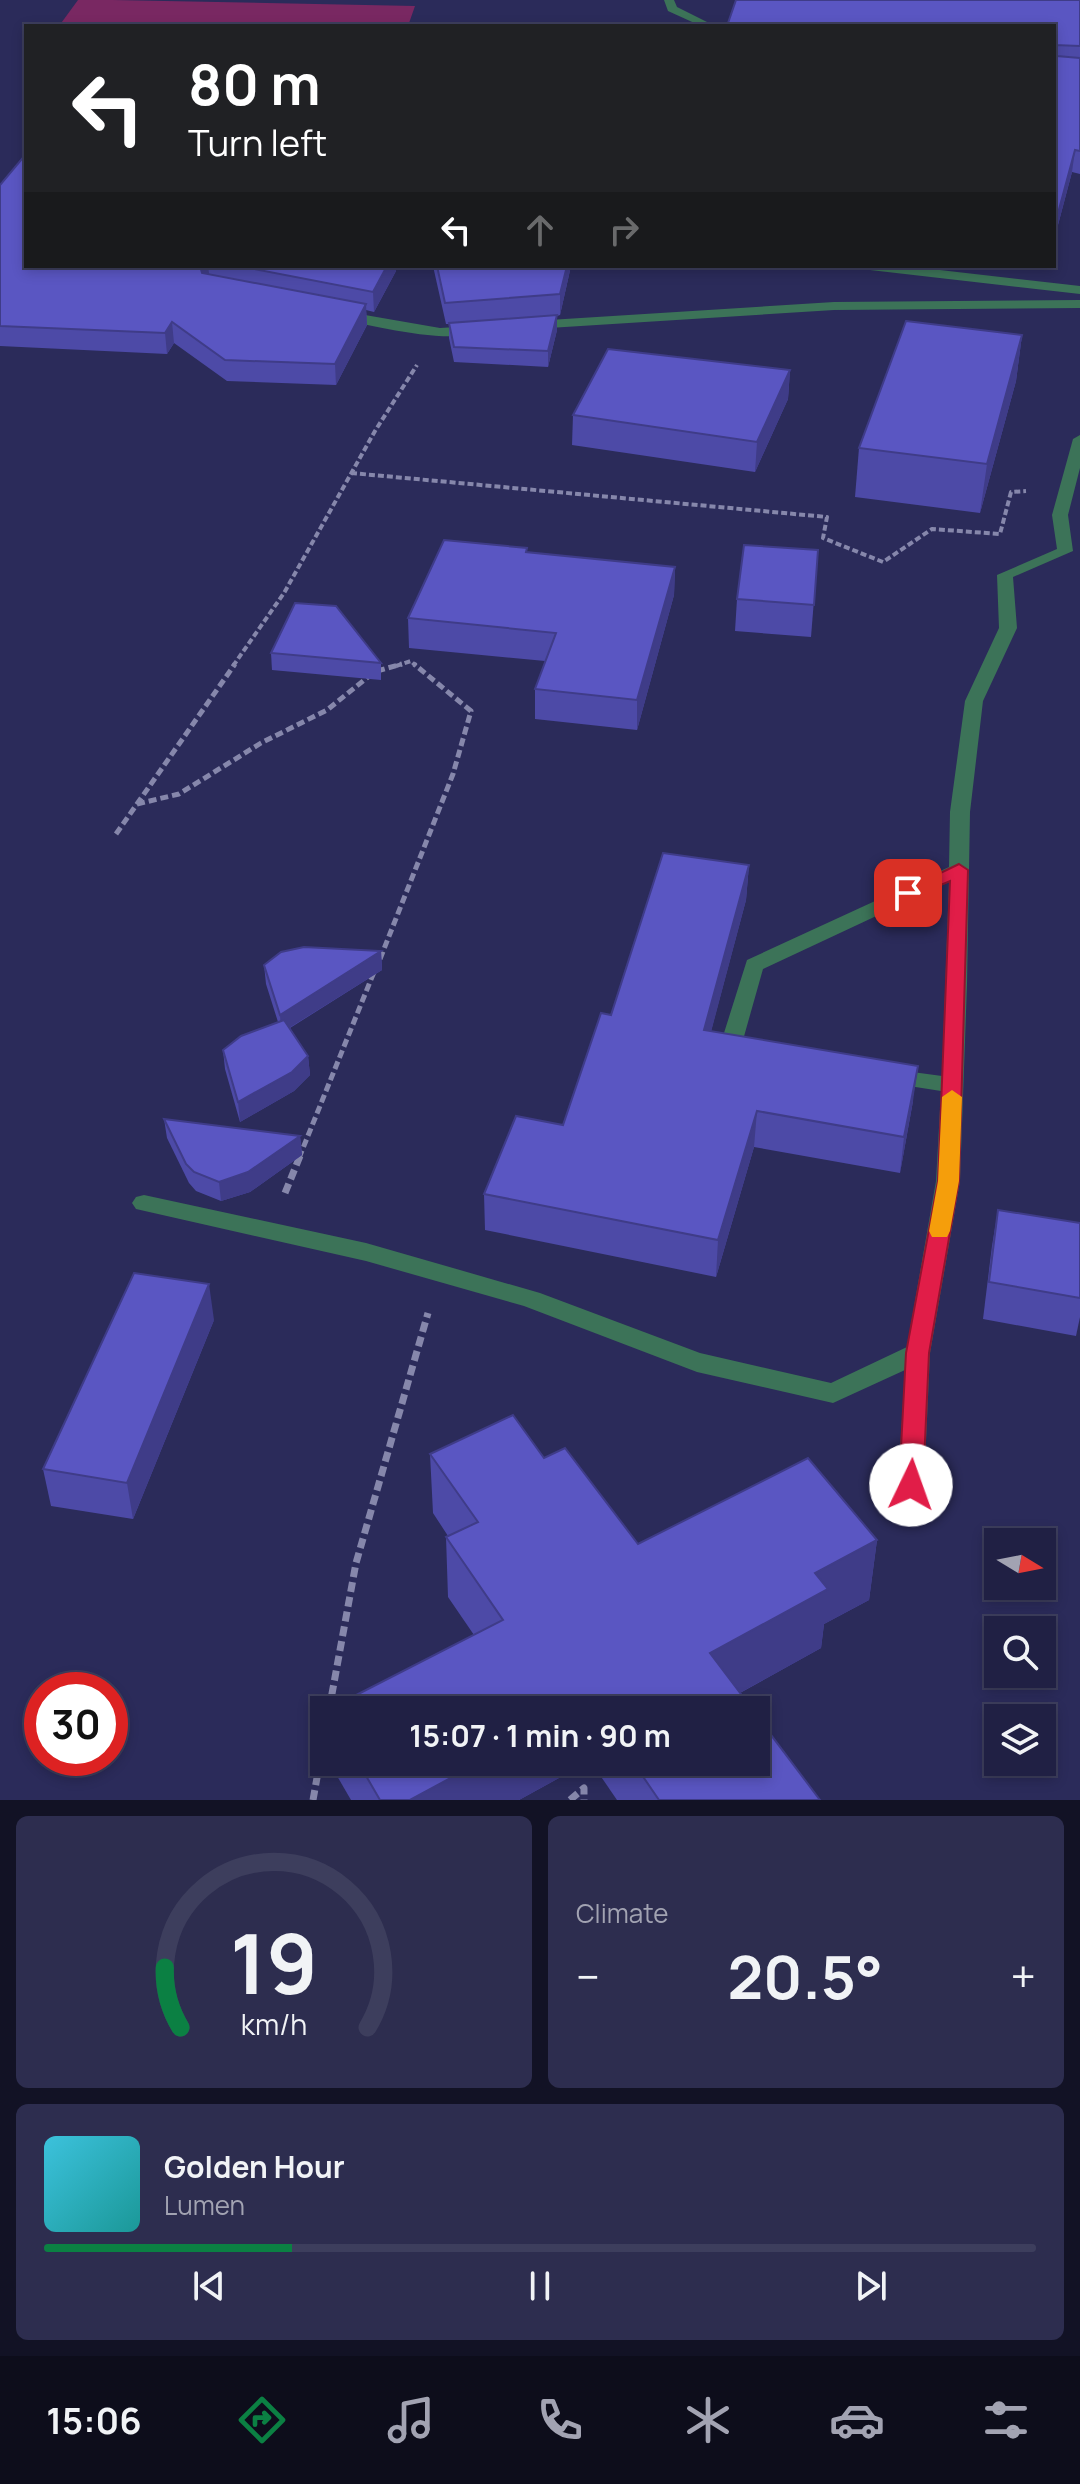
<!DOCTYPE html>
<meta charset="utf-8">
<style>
:root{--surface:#202044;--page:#2d2d4f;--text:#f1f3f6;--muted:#a2a3b2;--line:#3d3e5d;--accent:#0b8043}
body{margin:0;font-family:Manrope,sans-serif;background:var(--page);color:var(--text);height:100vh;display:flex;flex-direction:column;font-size:30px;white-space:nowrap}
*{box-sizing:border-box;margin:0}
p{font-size:26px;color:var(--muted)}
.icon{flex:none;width:44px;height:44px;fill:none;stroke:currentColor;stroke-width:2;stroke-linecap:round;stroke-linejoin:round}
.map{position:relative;height:1800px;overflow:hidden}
.sheet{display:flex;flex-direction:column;gap:16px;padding:16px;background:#121225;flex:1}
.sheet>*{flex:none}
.banner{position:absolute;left:24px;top:24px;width:1032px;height:244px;border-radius:0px;box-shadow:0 4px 12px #0003,0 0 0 2px var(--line);background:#202124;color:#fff;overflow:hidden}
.needle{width:52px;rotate:100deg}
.controls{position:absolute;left:984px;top:1528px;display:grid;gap:16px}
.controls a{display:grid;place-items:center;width:72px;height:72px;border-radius:0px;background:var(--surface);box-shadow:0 4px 12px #0003,0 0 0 2px var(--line);font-size:40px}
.speed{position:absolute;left:24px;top:1672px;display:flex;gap:16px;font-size:40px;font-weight:700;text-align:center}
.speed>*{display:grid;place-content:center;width:104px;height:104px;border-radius:50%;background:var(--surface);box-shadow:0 4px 12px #0003,0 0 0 2px var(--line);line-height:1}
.speed .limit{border:12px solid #d22;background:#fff;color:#111}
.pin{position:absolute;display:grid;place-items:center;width:68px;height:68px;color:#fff;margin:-34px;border-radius:16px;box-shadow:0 4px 12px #0006}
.me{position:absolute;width:88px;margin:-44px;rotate:3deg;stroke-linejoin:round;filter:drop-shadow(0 0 6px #0008)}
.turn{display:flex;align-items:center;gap:28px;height:168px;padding:0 32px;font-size:36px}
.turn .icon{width:104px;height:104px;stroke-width:2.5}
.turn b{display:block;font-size:56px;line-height:68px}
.lanes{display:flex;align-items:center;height:76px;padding:0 32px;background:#0003;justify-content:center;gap:40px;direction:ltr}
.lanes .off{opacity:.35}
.big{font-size:60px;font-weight:700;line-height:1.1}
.sheet .tile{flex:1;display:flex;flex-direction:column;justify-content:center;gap:12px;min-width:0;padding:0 28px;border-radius:12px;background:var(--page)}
.sheet .dial{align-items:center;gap:0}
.dial svg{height:208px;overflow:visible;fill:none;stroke:var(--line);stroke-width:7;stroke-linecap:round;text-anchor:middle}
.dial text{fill:var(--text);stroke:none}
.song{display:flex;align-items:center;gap:24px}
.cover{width:96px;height:96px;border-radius:12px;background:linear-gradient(135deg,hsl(190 70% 55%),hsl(180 70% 35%))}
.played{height:8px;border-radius:4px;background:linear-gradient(90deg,var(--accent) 25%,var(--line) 25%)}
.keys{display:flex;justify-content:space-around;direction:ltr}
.heat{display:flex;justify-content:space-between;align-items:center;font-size:44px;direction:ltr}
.sheet .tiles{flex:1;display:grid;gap:16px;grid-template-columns:1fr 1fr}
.tile:last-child{grid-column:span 2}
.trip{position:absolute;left:310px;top:1696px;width:460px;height:80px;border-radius:0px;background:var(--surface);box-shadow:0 4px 12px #0003,0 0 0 2px var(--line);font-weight:700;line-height:80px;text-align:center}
.tabs{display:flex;height:128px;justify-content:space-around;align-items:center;background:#0d0d1b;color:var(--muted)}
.tabs .icon{width:56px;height:56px}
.tabs .active{color:var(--accent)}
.tabs b{font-size:36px;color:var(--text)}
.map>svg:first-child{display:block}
.green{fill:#792862}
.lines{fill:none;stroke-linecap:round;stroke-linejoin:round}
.path-far2{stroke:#8687ab;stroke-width:4;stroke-dasharray:6 3;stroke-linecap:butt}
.path-far1{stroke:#8687ab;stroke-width:5;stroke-dasharray:8 4;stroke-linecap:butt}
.path{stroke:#8687ab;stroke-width:7;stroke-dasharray:10 5;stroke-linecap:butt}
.minor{fill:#3c7358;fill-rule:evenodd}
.tertiary{fill:#3c7358;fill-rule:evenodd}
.wall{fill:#4d4aa7}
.shaded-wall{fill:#3f3c88}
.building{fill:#5a56c2;stroke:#3f3c88;stroke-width:2}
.route{fill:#e11d48;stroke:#92132f;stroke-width:2}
.slow{fill:#f59e0b}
</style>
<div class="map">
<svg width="1080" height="1800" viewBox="0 0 1080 1800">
<rect width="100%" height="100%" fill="#2b2b5a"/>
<path class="green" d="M78,0H113L415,6L408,26H59Z"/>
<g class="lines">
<g class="path-far2">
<path d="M351,473L827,517L823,538L883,562L932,529L1000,534L1011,492L1026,491"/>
<path d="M233,666L284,593L375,431L417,365"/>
<path d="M396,666L411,661L416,666"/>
</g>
<g class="path-far1">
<path d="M377,671L402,664"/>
<path d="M137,804L179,794L261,743L327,710L368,677"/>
<path d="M116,834L235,664"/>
<path d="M380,959L453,774L471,711L414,664"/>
<path d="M299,1158L374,972"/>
</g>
<g class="path">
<path d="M285,1193L300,1156"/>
<path d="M329,1710L356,1563L428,1313"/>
<path d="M313,1800L324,1739"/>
<path d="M570,1800L584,1788V1800"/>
</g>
<g class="minor">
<path d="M863,266H905L1080,286V294L870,270Z"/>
<path d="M1080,300V308L834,310L533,329L526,325L533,321L834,302Z"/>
<path d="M342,311L440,328L473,326L480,330C458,347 366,325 337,318L335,315Z"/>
<path d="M1080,435V468L1068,515L1073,551L1013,577L1017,628L983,701L970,812L967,984L960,1181L930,1353L924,1485L920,1493L911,1496L902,1493L898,1485L905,1370L833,1403L697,1372L524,1306L366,1261L136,1209L132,1203L136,1197L144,1195L366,1243L540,1293L700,1353L831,1383L907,1347L936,1181L941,1091L890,1083L882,1081L879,1076L882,1071L890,1069L942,1076L949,882L763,969L741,1047L746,1053L743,1058L735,1060L721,1057L718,1052L747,960L949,867L950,812L965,701L999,628L997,575L1057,549L1052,515L1073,439Z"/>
</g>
<path class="tertiary" d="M664,0H674L677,7L715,26H701L668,11Z"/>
</g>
<g class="wall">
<path d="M1080,0V174L1072,172L1054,240V26Z"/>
<path d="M0,185L26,266H396V271L374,312L366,310L367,325L336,385L227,381L174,343L167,354L0,346Z"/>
<path d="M433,266H571L560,315L557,316V330L548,367L454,362L449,338V324H446Z"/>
<path d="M1022,335L1016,381L980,513L855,497L859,448Z"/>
<path d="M790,370L788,399L755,472L572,445L573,415Z"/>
<path d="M527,548V553L675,567L674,595L637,730L535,719V689L545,661L409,648L408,618Z"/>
<path d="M818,550L811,637L735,631L737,599Z"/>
<path d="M271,653L381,663V680L272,670Z"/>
<path d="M749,865L746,900L711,1031L913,1101L900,1173L754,1147L716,1277L485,1230L484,1194L563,1125L611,1015Z"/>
<path d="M381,951L382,970L290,1028L308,1056L310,1075L294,1091L240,1122L225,1069L223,1050L278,1022L266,984L264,965Z"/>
<path d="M164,1119L300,1136L302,1155L250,1192L221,1201L196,1191L189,1183L167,1138Z"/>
<path d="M998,1210L1080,1223V1317L1076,1336L983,1319L992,1246Z"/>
<path d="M214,1320L133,1519L51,1506L43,1469Z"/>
<path d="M430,1454L544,1458L638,1544L877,1540L869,1600L824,1624L821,1648L740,1693L753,1710H327L474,1635L448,1597L446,1537L448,1536L433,1513Z"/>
<path d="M332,1762H588L519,1800H351L333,1769Z"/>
<path d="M591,1762H756L820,1800H617Z"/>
</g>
<g class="shaded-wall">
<path d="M1075,150L1072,172L1054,240V228Z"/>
<path d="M199,266H208L210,280L201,284Z"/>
<path d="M387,266H396V271L374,312L373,292Z"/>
<path d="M567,266H571L560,315V294Z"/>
<path d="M366,304L367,325L336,385L335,364Z"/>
<path d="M557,315V330L548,367V351Z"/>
<path d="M172,322L174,343L167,354L165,333Z"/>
<path d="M1022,335L1016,381L980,513L987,464Z"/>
<path d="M790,370L788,399L755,472L757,442Z"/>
<path d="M675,567L674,595L637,730V700Z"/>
<path d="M749,865L746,900L702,1066L704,1030Z"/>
<path d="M381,951L382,970L281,1033L280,1015Z"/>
<path d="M308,1056L310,1075L294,1091L240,1122L238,1102Z"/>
<path d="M918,1066L913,1101L900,1173L904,1137Z"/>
<path d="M757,1111L754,1147L716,1277L718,1240Z"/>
<path d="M300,1136L302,1155L250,1192L221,1201L219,1182Z"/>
<path d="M209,1284L214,1320L133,1519L127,1483Z"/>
<path d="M877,1540L869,1600L824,1624L821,1648L709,1710L710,1653L815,1573Z"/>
<path d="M592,1702L591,1710H577Z"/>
<path d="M480,1762H588L519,1800H410Z"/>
</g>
<g class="building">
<path d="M736,0H1080V46L1055,45L1057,56L1080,58V151L1075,150L1054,228V26H727Z"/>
<path d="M26,154V266H200L202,273L366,304L335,364L225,360L172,322L165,333L0,326V185Z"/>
<path d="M239,266H387L373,292Z"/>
<path d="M437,266H567L560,294L445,303Z"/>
<path d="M557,315L548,351L454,347L449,323Z"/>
<path d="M906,321L1022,335L987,464L859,448Z"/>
<path d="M608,349L790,370L757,442L573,415Z"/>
<path d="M444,540L527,548L526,552L675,567L637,700L535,689L556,633L408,618Z"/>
<path d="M744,545L818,550L814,605L737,599Z"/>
<path d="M295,603L336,606L381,663L271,653Z"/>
<path d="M663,853L749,865L704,1030L918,1066L904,1137L757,1111L718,1240L484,1194L516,1116L563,1125L601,1013L611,1015Z"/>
<path d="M304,947L381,951L280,1015L264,965L281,952Z"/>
<path d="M284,1020L308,1056L292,1072L238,1102L223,1050L241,1036Z"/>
<path d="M164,1119L300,1136L248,1172L219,1182L194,1172L186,1164Z"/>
<path d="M998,1210L1080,1223V1298L989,1282Z"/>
<path d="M134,1273L209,1284L127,1483L43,1469Z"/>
<path d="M513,1415L544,1458L565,1448L638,1544L808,1458L877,1540L815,1573L828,1589L710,1653L753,1710H597L592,1702L577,1710H327L503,1620L446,1537L478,1522L430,1454Z"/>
<path d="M756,1715L820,1800H659L633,1762H756Z"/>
<path d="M358,1762H480L410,1800H380Z"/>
</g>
<path class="route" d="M959,864L968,870L959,1181L929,1353L923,1485L919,1492L911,1495L902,1492L899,1485L906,1353L938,1181L950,881L908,899L899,893Z"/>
<path class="slow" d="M952,1090L962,1097L959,1181L950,1231L947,1237H932L929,1231L938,1181L942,1097Z"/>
</svg>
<div class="controls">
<a><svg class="needle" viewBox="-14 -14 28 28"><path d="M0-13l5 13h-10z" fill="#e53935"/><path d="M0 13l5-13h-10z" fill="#a2a3b2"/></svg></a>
<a><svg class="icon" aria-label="search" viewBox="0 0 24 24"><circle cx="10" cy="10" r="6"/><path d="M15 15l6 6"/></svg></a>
<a><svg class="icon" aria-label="layers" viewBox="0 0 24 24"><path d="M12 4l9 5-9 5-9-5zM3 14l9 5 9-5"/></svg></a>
</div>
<div class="speed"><div class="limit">30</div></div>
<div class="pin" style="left:908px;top:893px;background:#d93025"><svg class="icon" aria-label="arrive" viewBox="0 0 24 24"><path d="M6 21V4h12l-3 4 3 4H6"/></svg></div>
<svg class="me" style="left:911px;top:1485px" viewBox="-20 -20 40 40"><circle r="19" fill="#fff"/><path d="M0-13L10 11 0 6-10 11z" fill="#e11d48"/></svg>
<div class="trip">15:07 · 1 min · 90 m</div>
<div class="banner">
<div class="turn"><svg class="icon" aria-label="left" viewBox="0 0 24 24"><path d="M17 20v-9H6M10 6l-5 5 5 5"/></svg><div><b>80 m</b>Turn left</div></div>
<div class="lanes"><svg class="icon" aria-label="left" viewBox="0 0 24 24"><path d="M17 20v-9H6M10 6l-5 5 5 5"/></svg><svg class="icon off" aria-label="ahead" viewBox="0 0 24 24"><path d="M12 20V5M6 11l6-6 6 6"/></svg><svg class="icon off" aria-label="right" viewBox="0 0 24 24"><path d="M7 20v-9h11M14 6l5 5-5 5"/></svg></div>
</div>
</div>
<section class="sheet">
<div class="tiles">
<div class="tile dial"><svg viewBox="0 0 100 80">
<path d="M14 69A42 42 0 1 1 86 69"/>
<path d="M14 69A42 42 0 0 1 8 46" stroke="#0b8043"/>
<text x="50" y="56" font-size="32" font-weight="700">19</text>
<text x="50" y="72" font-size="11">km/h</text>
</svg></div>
<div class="tile"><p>Climate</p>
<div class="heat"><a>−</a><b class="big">20.5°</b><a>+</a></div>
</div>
<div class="tile">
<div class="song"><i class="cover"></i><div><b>Golden Hour</b><p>Lumen</p></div></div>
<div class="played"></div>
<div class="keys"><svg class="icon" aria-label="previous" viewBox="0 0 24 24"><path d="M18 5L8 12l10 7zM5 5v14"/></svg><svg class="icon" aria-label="pause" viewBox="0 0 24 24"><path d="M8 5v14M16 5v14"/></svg><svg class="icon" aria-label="next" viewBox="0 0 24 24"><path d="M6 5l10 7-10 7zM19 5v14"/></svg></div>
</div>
</div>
</section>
<nav class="tabs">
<b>15:06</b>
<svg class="icon active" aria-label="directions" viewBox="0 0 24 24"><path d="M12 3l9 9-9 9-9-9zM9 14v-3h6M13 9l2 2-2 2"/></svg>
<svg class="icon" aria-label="music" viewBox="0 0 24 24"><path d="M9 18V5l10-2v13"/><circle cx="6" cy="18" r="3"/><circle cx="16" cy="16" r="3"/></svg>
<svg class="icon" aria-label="phone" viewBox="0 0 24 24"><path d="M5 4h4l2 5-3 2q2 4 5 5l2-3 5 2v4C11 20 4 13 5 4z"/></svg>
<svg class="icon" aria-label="climate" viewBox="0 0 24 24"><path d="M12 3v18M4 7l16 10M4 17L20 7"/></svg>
<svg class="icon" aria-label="car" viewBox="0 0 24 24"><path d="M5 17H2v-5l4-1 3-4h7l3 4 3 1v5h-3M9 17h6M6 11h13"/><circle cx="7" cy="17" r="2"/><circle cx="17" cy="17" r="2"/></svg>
<svg class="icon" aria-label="filters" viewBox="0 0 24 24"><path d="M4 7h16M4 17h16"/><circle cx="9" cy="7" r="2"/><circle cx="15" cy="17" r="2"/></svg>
</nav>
